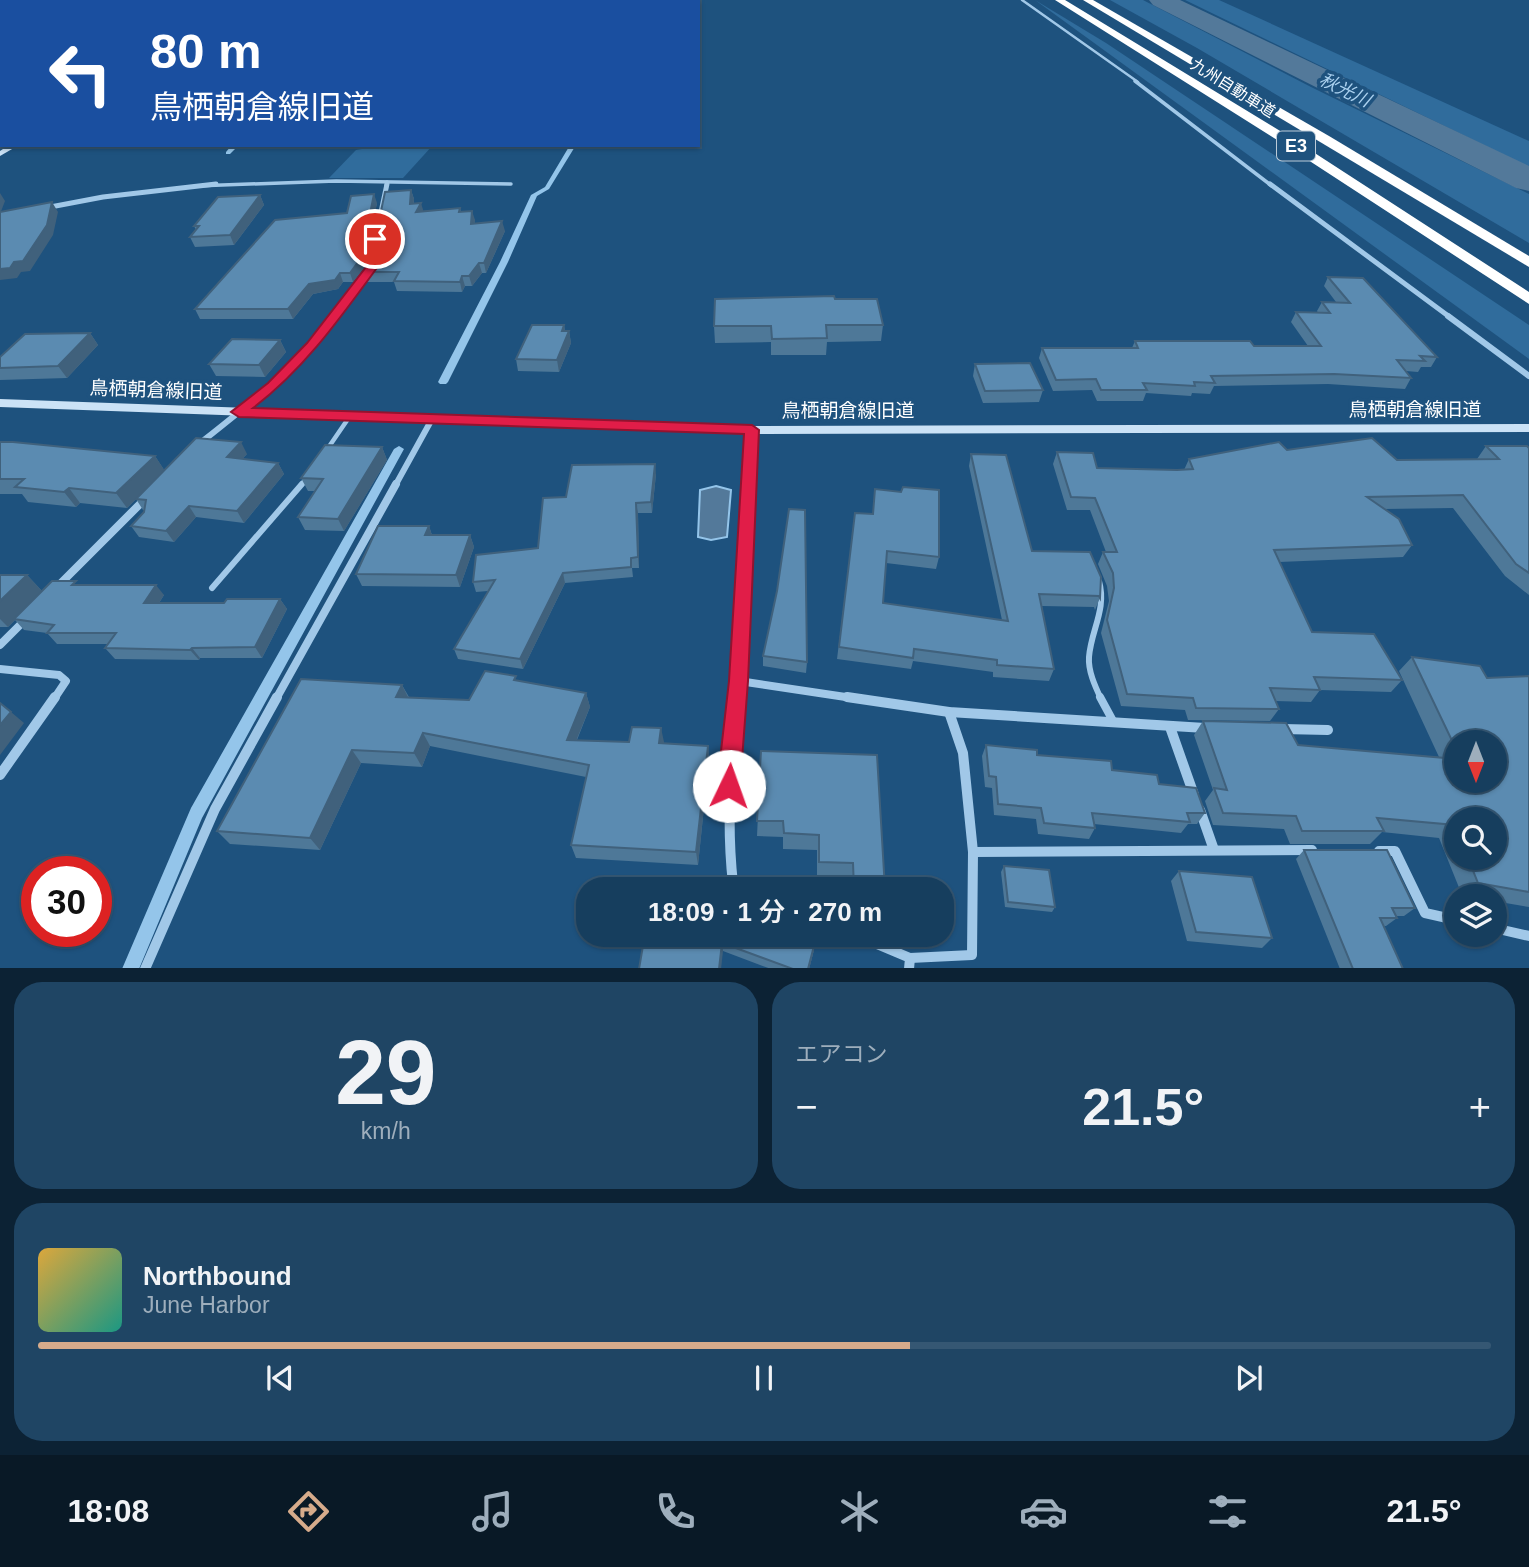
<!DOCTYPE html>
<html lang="ja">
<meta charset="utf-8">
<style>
:root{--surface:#163e5e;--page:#1f4564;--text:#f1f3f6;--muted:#9eaebc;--line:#355773;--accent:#d6ab8b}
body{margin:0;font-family:Arial,"Noto Sans JP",sans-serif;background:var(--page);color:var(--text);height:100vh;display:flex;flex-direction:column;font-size:26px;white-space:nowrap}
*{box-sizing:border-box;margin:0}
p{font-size:23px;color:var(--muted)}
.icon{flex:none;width:38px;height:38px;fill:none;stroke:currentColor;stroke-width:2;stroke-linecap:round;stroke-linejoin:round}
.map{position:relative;height:968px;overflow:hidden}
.details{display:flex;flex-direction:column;gap:14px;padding:14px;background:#0c2234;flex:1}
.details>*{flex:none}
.banner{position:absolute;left:0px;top:0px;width:700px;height:147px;box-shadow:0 2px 5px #0004,0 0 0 2px var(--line);background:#1a4fa0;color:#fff;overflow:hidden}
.needle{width:46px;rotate:180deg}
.buttons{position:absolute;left:1444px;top:730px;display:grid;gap:14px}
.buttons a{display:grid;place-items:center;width:63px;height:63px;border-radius:50%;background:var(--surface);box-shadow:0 2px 5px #0004,0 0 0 2px var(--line);font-size:35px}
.speed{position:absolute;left:21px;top:856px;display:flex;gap:14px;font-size:35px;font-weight:700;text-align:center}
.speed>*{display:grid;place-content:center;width:91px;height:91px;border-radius:50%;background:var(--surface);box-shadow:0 2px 5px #0004,0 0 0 2px var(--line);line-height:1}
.speed .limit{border:10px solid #d22;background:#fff;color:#111}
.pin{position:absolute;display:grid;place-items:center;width:60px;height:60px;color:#fff;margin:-30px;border:4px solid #fff;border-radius:50%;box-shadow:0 2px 7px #0007}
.me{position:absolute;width:77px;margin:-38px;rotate:3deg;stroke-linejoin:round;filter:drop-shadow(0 0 5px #0008)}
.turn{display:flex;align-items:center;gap:24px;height:147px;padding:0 35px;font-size:32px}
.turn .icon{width:91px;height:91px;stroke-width:2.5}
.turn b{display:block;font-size:49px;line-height:60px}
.big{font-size:52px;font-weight:600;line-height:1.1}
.details .tile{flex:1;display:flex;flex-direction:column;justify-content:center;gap:10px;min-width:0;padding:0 24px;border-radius:28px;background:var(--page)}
.details .dial{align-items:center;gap:0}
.dial b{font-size:91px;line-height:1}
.song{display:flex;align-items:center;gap:21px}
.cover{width:84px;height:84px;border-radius:10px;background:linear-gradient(135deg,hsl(40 70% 55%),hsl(170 70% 35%))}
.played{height:7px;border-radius:4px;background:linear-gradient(90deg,var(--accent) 60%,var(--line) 60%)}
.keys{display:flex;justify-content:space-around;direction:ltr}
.heat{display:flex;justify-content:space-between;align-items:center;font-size:38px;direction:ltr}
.details .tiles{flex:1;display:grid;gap:14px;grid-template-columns:1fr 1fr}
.tile:last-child{grid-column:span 2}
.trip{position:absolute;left:576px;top:877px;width:378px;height:70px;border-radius:28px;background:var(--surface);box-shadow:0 2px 5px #0004,0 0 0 2px var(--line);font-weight:600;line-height:70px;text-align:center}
.dock{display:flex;height:112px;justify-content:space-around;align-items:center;background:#091926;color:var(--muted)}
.dock .icon{width:49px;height:49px}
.dock .current{color:var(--accent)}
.dock b{font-size:32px;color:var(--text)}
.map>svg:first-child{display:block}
.green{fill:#306c9c}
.water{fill:#53799a;stroke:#94c5ea;stroke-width:2}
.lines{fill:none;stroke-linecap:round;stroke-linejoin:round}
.stream{fill:#94c5ea;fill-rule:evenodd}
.river{fill:#53799a;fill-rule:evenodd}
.lane-far2{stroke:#a1c8e8;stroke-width:4.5}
.lane-far1{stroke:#a1c8e8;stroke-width:6}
.lane{stroke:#a1c8e8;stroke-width:8}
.street-far5{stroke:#a1c8e8;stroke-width:2.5}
.street-far4{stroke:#a1c8e8;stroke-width:3.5}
.street-far3{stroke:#a1c8e8;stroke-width:5}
.street-far2{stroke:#a1c8e8;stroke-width:6}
.street-far1{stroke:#a1c8e8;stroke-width:8}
.street{stroke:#a1c8e8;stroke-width:10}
.secondary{fill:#cbe2f6;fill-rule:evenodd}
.highway{fill:#fff;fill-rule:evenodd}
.wall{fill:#4e7898;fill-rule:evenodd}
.shaded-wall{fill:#40617c}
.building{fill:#5b8bb1;stroke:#40617c;stroke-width:2}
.route{fill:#e11d48;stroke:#92132f;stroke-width:2}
.labels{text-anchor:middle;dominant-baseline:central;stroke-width:7;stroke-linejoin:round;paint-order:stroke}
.far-street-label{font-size:16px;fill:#fff;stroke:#1e527e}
.far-water-label{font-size:18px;font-style:italic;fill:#acd2f0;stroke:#1e527e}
.shield{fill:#1e527e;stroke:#bccbd8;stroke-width:2}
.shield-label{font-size:18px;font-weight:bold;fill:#fff}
.street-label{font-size:19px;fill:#fff;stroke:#1e527e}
</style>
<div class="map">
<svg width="1529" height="969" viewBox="0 0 1529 969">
<rect width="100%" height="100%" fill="#1e527e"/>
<g class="green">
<path d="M1035,0L1106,43L1529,325V359Z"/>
<path d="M1110,0H1143L1311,87L1529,194V243L1197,48Z"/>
<path d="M1185,0H1219L1529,141V167Z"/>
<path d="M386,145H433L403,178H329L356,150Z"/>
</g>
<path class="water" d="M716,486L731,490L727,537L711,540L698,537L700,490Z"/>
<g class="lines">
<g class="stream">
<path d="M383,0H388L381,2Z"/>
<path d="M656,0H660L661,2H657Z"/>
<path d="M232,145H239L230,154H226V152Z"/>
<path d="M570,145H576L549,189L537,196L508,262L448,382L446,384H440L438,382L500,262L531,195L545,187Z"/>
<path d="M399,446L404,449L202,818L139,969H122L191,808L394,449Z"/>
</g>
<path class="river" d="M1149,0H1180L1529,166V191L1516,188L1153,5Z"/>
<g class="lane-far2">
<path d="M326,451L350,416"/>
<path d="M300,486L306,479"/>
</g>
<g class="lane-far1">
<path d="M1099,581C1107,609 1091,630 1089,657C1088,671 1095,686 1101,699"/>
<path d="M212,588L302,484"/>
</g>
<path class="lane" d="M1100,697L1113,721"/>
<path class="street-far5" d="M1022,0L1138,82"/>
<g class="street-far4">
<path d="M1135,81L1272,186"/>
<path d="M195,186L336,181L511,184"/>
<path d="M386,186L387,182"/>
</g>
<g class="street-far3">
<path d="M1270,184L1451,318"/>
<path d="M45,208L103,197L216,184"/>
<path d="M381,212L387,184"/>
<path d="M377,260L375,239L379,223"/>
<path d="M333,318L370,269"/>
</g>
<g class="street-far2">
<path d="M1448,316L1529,376"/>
<path d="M199,444C251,403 294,370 334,316"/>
<path d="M395,486L432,419"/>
<path d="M749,486L752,430"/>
</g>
<g class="street-far1">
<path d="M58,586L146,498"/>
<path d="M0,645L25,620"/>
<path d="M0,669L59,675L66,681L54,699"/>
<path d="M739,681L859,699"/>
<path d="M276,699L396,484"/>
<path d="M737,699L749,484"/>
</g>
<g class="street">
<path d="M737,697C731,760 726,821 733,884L745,889"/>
<path d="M847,697L949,712L1205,728"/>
<path d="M1170,727L1194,795"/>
<path d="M1283,729L1328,730"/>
<path d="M0,775L55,697"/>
<path d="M1200,810L1214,850"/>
<path d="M1379,851H1395L1425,913L1456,920"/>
<path d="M973,852L1312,850"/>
<path d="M1494,928L1529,936"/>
<path d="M853,934L910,958L909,969"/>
<path d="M910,958L972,955L973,852L963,753L949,712"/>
<path d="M145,969L215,809L277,697"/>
</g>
<g class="secondary">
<path d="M293,0L291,2H284L286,0Z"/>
<path d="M9,145H19L0,156V151Z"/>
<path d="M0,399L752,426L1529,424V432L752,434L0,407Z"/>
</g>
<g class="highway">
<path d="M1055,0H1065L1290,137L1529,292V304L1282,143Z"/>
<path d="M1083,0H1093L1329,136L1529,256V267Z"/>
</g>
</g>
<g class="wall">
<path d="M411,190L414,199V204L423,211L460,208L461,212L475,220L474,224L505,231L486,273H482L472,286H465L462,292L397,291L394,282H366L363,272L380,250Z"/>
<path d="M260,195L264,205L234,245L195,247L190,237L196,230L194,226Z"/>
<path d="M377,203L370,238L372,257L353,282H343L338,289L313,294L293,319H200L195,309L347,213Z"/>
<path d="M1328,277L1437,357L1431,367H1421L1418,372L1406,371L1411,378L1405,389L1328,384L1214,386L1210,394L1192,393L1191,396L1146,393L1143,401H1097L1092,390L1053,391L1039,358L1042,348H1132L1135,341L1254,346H1308L1291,322L1296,312L1318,313L1317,311L1322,302H1336L1324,286Z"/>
<path d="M835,299L883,325L881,341L827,342L826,355H771V342L715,343L714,326Z"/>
<path d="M564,325L565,331H569L571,343L559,372L518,371L516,359Z"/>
<path d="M90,333L98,345L67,378L0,380V357Z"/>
<path d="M280,340L286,352L265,377L216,376L209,364Z"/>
<path d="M975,364L1043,390L1039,402L983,403L973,376Z"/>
<path d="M0,442L155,456L164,470L247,454L242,459L278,463L284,474L244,523L196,517L174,542L139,537L131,526L144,512L145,510H143L136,499L127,508L80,503L76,507L28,502L22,494H0Z"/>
<path d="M1486,446L1529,448V595L1505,576L1453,508L1384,509L1412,545L1403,557L1279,562L1312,632L1402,680L1391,692L1320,690L1311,702L1275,701L1279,709L1270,721L1188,720L1185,710L1121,706L1101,633L1109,601L1107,586L1098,564L1103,552H1106L1090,510H1067L1053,464L1057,452L1097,468L1177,470H1184L1189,459L1287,450L1397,460L1477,459Z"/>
<path d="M382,447L387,460L344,531L305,530L298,517L316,491H308L301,478Z"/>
<path d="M971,454L1032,551L1090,552L1100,598L1095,610L1094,607L1042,606L1054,669L1049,681L993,677V672L913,661L911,669L837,659L855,513L939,557L936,569L886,563L883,603L1002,620L969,466Z"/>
<path d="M656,474L652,513H638L639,568H632L633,577L565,583L523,669L458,659L454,649L488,591L476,592L473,582L538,548L566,497Z"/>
<path d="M429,526L432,535H470L474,547L460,587L362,586L356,574Z"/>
<path d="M0,575H27L42,591L79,585L164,595L159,603H224L280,599L287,609L262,658H200L199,660L115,659L105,648L109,644H57L47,633L24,630L15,620L8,627H0Z"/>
<path d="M763,656L807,662L806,673L763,666Z"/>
<path d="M1412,657L1487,678L1529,676V907L1494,901V896H1470L1462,895L1439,838L1382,832L1370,844H1290L1284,829L1213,825L1205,801L1213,790L1194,735L1203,721L1298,745L1439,757L1399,671ZM1456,742L1494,780H1456ZM1456,819L1494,858H1456Z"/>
<path d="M517,681L586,693L590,707L577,740L629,742H664L663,744L708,746L709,759L698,865L576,858L571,845L586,777L430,746L422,767L361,763L320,850L230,844L217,831L402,685L409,697L469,700Z"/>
<path d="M986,745L1112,770L1159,784L1205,813L1197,824H1188L1181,833L1094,824L1095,828L1089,839L1038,834L1036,819L994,815L992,788L985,787L982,756Z"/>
<path d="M761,751L885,889H851L850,879L817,877V850L783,849V837L757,836Z"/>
<path d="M1304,850L1415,908L1404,916H1396L1397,918L1386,926H1384L1403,969H1340L1296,859Z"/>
<path d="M1004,866L1055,907L1052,912L1005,907L1001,872Z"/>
<path d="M1179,871L1272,938L1262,948L1187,941L1171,881Z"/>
<path d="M645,934L814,950L809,969H771L723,951Z"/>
</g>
<g class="shaded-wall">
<path d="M411,190L414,199L413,213L410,204Z"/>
<path d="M0,193L5,201L0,214Z"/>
<path d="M374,194L377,203L370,238L372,257L353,282L350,273L367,229Z"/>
<path d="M260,195L264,205L234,245L230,235Z"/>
<path d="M52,202L58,212L53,235L30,271L21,272L17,278L0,280V269Z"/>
<path d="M421,203L424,213L416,212Z"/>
<path d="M472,211L475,220L474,234L471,224Z"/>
<path d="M502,221L505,231L486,273L484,263Z"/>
<path d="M479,263L482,273L472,286L469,276Z"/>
<path d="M340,273L343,282L338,289L313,294L293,319L288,309L309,284Z"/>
<path d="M462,276L465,286L462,292L460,282Z"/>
<path d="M564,325L566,337L569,331L571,343L559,372L557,360L562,331Z"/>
<path d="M90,333L98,345L67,378L58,366Z"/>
<path d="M280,340L286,352L265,377L259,365Z"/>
<path d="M241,442L247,454L234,468L227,457Z"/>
<path d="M382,447L387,460L344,531L338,519Z"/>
<path d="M155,456L165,471L127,508L116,493Z"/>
<path d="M278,463L284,474L244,523L237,511Z"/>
<path d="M655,464L656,474L652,513L651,502Z"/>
<path d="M69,488L80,503L76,507L64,492Z"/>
<path d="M636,503L638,513L639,568L638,557Z"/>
<path d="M189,506L196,517L174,542L166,531Z"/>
<path d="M429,526L433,539L425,535Z"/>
<path d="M470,535L474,547L460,587L456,575Z"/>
<path d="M563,573L565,583L523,669L520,659Z"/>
<path d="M27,575L43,592L14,619L15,620L8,627L0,619V601Z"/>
<path d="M156,585L164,595L152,614L144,603Z"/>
<path d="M280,599L287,609L262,658L255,647Z"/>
<path d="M192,648L200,658L199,660L190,650Z"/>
<path d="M402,685L409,699L396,697Z"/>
<path d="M586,693L590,707L571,753L567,740Z"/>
<path d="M11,712L24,723L0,755V725Z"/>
<path d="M661,728L664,742L661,757L659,743Z"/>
<path d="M423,733L430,746L422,767L414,753Z"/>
<path d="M708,746L709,759L698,865L696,852Z"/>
<path d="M352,750L361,763L320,850L310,838Z"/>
<path d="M815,942L814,950L809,969H808Z"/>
<path d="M722,943L723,951L721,969H719Z"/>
</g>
<g class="building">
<path d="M411,190L410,204L421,203L416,212L460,208L459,212L472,211L471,224L502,221L484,263H479L469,276H462L460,282L394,281L399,272H363L380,250L377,230L385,192Z"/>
<path d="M374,194L367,229L369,247L350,273H340L335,280L309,284L288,309H195L275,220L347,213L351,196Z"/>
<path d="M260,195L230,235L190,237L199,226H194L218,197Z"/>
<path d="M52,202L47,225L23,261L14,262L10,268L0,269V212Z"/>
<path d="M1328,277L1363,278L1437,357L1420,356L1425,361L1397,360L1411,378L1334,374L1211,376L1215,383L1194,382L1195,386L1143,383L1147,390H1101L1096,379L1056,380L1042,348H1138L1135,341H1250L1254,346H1321L1296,312L1330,313L1322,302L1350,303Z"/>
<path d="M834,296L835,299H877L883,325H826L827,338L772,339L771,326H714L715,299Z"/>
<path d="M532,325H564L562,331H569L557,360L516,359Z"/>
<path d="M90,333L58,366L0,368V357L25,334Z"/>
<path d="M232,339L280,340L259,365L209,364Z"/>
<path d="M1030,363L1043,390L985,391L975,364Z"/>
<path d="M196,438L241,442L227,457L278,463L237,511L189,506L166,531L131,526L144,512L146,500L136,499Z"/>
<path d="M1372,438L1397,460L1499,459L1486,446H1527L1529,448V573L1516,564L1463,495L1367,497L1399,519L1412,545L1274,550L1312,632L1374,634L1402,680L1314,677L1320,690L1270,688L1279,709L1196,708L1193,698L1127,694L1107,620L1114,588L1113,573L1103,552H1117L1095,498L1071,497L1057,452L1093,453L1097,468L1177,470L1193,469L1189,459L1279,442L1287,450Z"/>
<path d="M0,442H13L155,456L116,493L69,488L64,492L15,487L24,479H0Z"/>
<path d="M325,445L382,447L338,519L298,517L323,479L301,478Z"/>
<path d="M971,454L1006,455L1032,551L1090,552L1101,577L1100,598L1099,596L1039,594L1054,669L997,665V660L914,649L913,658L839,647L855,513L873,514L875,489L901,492L903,487L939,490V557L887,551L883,603L1008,621Z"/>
<path d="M655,464L651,502L636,503L638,557L631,558V567L563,573L520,659L454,649L495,580L473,582L476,555L538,548L543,498L566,497L572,465Z"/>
<path d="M789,509L805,510L807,662L763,656L777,591Z"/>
<path d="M378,526H429L425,535H470L456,575L356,574Z"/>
<path d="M0,575H27L0,601Z"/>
<path d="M52,581H76L72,585H156L144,603H224L227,599H280L255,647L192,648L190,650L105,648L116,633H47L54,625L14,619Z"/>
<path d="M1412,657L1480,666L1487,678L1529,676V892L1478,883L1468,858H1494V819H1456V829L1455,825L1377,818L1384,831H1302L1296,816L1223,813L1214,788L1227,790L1203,721L1286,723L1298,745L1456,759V780H1494V742H1456V749Z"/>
<path d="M485,671L516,676L514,680L586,693L567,740L629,742L632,727L661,728L659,743L708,746L696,852L571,845L589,765L423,733L414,753L352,750L310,838L217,831L301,679L402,685L396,697L469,700Z"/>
<path d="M0,703L11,712L0,725Z"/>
<path d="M986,745L1037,750V755L1111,761L1112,770L1157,775L1159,784L1196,788L1205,813H1187L1190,822L1092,813L1095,828L1044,823L1041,808L998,804L996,777L989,776Z"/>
<path d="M761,751L877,755L885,889H854L853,863L819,862V835L784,833L783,821H757Z"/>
<path d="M1304,850H1387L1415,908H1392L1397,918H1380L1403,969H1353Z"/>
<path d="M1004,866L1049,870L1055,907L1008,902Z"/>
<path d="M1179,871L1252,877L1272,938L1196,932Z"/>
<path d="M645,934H796L815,942L808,969H793L722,943L719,969H639Z"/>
</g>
<path class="route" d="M375,236L381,239L382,261C343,314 306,368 253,408L752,425L759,430L748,681L740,786L736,794L729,797L721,794L717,786L729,681L744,434L239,417L231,412L268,383L307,343L373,258L370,239Z"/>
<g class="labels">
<g class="far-street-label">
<text transform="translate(1233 88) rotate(32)">九州自動車道</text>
</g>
<g class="far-water-label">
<text transform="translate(1345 90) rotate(26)">秋光川</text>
</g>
<rect class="shield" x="1277" y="131.5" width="38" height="29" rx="5"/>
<g class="shield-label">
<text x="1296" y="146">E3</text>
</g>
<g class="street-label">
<text transform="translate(156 390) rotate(2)">鳥栖朝倉線旧道</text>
<text x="1415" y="409">鳥栖朝倉線旧道</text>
<text x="848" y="410">鳥栖朝倉線旧道</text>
</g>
</g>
</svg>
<div class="buttons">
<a><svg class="needle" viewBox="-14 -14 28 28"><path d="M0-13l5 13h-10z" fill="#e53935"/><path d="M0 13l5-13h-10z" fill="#9eaebc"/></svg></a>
<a><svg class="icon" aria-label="search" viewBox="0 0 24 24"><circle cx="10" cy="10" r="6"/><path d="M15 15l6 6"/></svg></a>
<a><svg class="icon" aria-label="layers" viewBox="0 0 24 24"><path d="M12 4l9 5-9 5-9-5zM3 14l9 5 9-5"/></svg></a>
</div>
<div class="speed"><div class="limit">30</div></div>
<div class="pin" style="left:375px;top:239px;background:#d93025"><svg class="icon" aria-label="arrive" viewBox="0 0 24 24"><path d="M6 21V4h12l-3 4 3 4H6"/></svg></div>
<svg class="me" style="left:729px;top:786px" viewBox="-20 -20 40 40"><circle r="19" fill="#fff"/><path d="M0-13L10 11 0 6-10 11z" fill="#e11d48"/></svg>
<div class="trip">18:09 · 1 分 · 270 m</div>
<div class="banner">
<div class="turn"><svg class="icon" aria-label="left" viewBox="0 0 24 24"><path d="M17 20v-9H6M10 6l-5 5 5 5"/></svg><div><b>80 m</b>鳥栖朝倉線旧道</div></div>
</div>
</div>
<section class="details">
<div class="tiles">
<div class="tile dial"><b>29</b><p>km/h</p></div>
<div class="tile"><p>エアコン</p>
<div class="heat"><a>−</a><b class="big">21.5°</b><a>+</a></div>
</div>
<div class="tile">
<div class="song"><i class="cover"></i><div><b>Northbound</b><p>June Harbor</p></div></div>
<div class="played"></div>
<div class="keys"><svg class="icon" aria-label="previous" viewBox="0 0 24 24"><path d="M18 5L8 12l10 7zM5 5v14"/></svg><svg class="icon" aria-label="pause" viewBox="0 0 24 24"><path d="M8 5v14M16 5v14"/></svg><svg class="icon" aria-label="next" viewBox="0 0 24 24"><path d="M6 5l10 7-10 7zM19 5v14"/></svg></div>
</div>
</div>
</section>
<nav class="dock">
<b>18:08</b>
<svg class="icon current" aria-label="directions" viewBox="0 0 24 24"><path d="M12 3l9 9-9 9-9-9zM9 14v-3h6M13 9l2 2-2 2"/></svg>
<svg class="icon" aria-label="music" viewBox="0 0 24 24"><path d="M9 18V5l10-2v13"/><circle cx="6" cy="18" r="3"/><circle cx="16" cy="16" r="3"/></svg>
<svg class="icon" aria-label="phone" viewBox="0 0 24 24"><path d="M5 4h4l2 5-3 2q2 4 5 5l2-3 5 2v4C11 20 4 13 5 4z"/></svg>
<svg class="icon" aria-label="climate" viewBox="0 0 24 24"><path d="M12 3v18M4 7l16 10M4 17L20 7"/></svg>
<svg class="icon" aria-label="car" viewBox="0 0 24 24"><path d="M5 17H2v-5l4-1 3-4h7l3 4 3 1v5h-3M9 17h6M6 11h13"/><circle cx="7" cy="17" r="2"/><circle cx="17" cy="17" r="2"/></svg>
<svg class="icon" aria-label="filters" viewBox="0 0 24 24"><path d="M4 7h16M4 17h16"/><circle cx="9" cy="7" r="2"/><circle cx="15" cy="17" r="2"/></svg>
<b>21.5°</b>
</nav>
